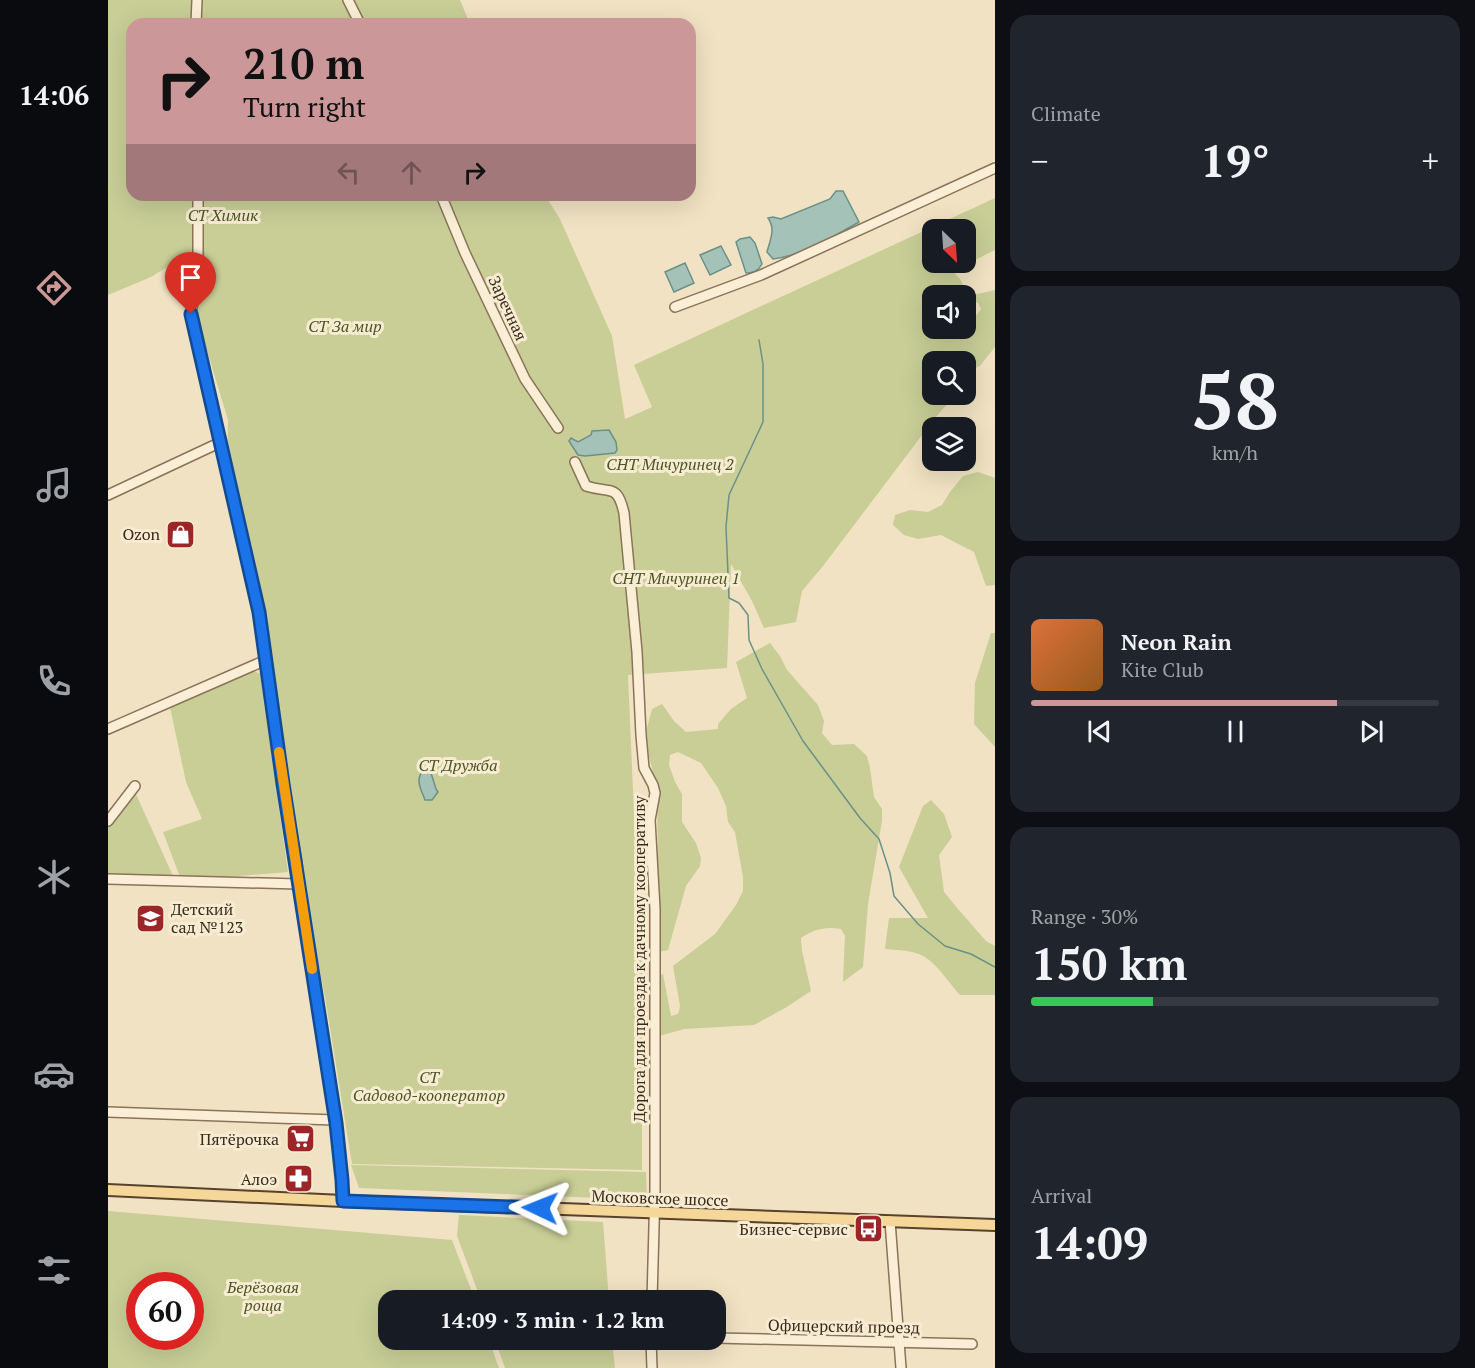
<!DOCTYPE html>
<meta charset="utf-8">
<style>
:root{--surface:#171b24;--page:#20242c;--text:#f1f3f6;--muted:#9ea1a6;--line:#363941;--accent:#cb9799}
body{margin:0;font-family:"PT Serif",serif;background:var(--page);color:var(--text);height:100vh;display:flex;flex-direction:column;font-size:22px;white-space:nowrap}
*{box-sizing:border-box;margin:0}
p{font-size:20px;color:var(--muted)}
.icon{flex:none;width:33px;height:33px;fill:none;stroke:currentColor;stroke-width:2;stroke-linecap:round;stroke-linejoin:round}
.map{position:relative;flex:1;overflow:hidden}
.side{display:flex;flex-direction:column;gap:15px;padding:15px;background:#0d0f14;width:480px}
.side>*{flex:none}
.guide{position:absolute;left:18px;top:18px;width:570px;height:183px;border-radius:18px;box-shadow:0 6px 24px #0002;background:#cb9799;color:#111;overflow:hidden}
.needle{width:39px;rotate:155deg}
.buttons{position:absolute;left:814px;top:219px;display:grid;gap:12px}
.buttons a{display:grid;place-items:center;width:54px;height:54px;border-radius:12px;background:var(--surface);box-shadow:0 6px 24px #0002;font-size:30px}
.speed{position:absolute;left:18px;top:1272px;display:flex;gap:12px;font-size:30px;font-weight:700;text-align:center}
.speed>*{display:grid;place-content:center;width:78px;height:78px;border-radius:50%;background:var(--surface);box-shadow:0 6px 24px #0002;line-height:1}
.speed .limit{border:9px solid #d22;background:#fff;color:#111}
.pin{position:absolute;display:grid;place-items:center;width:51px;height:51px;color:#fff;margin:-62px -26px;border-radius:50% 50% 50% 0;rotate:-45deg;box-shadow:0 0 6px #0007}
.pin .icon{rotate:45deg}
.me{position:absolute;width:66px;margin:-33px;rotate:272deg;stroke-linejoin:round;filter:drop-shadow(0 0 4px #0008)}
.turn{display:flex;align-items:center;gap:21px;height:126px;padding:0 18px;font-size:27px}
.turn .icon{width:78px;height:78px;stroke-width:2.5}
.turn b{display:block;font-size:42px;line-height:51px}
.lanes{display:flex;align-items:center;height:57px;padding:0 18px;background:#0003;justify-content:center;gap:30px;direction:ltr}
.lanes .off{opacity:.35}
.big{font-size:45px;font-weight:600;line-height:1.1}
.side .card{flex:1;display:flex;flex-direction:column;justify-content:center;gap:9px;min-width:0;padding:0 21px;border-radius:18px;background:var(--page)}
.side .dial{align-items:center;gap:0}
.dial b{font-size:78px;line-height:1}
.song{display:flex;align-items:center;gap:18px}
.cover{width:72px;height:72px;border-radius:9px;background:linear-gradient(135deg,hsl(20 70% 55%),hsl(30 70% 35%))}
.played{height:6px;border-radius:3px;background:linear-gradient(90deg,var(--accent) 75%,var(--line) 75%)}
.keys{display:flex;justify-content:space-around;direction:ltr}
.heat{display:flex;justify-content:space-between;align-items:center;font-size:33px;direction:ltr}
.charge{height:9px;border-radius:4px;background:linear-gradient(90deg,#34c759 30%,var(--line) 0)}
.trip{position:absolute;left:270px;top:1290px;width:348px;height:60px;border-radius:18px;background:var(--surface);box-shadow:0 6px 24px #0002;font-weight:600;line-height:60px;text-align:center}
main{display:flex;flex:1;min-height:0}
.tab-bar{display:flex;flex-direction:column;width:108px;justify-content:space-around;align-items:center;background:#090b0e;color:var(--muted)}
.tab-bar .icon{width:42px;height:42px}
.tab-bar .active{color:var(--accent)}
.tab-bar b{font-size:27px;color:var(--text)}
.map>svg:first-child{display:block}
.green{fill:#c8ce96;fill-rule:evenodd}
.water{fill:#a5c2b9;stroke:#6b9187;stroke-width:1.5}
.lines{fill:none;stroke-linecap:round;stroke-linejoin:round}
.stream{stroke:#6b9187;stroke-width:1.5}
.minor-casing{stroke:#8a7358;stroke-width:12}
.major-casing{stroke:#58412d;stroke-width:14}
.minor{stroke:#faefd6;stroke-width:9}
.major{stroke:#f4d799;stroke-width:10}
.route-casing{stroke:#114b97;stroke-width:15}
.route{stroke:#1a73e8;stroke-width:10}
.slow{stroke:#f59e0b;stroke-width:10}
.labels{text-anchor:middle;dominant-baseline:central;stroke-width:6;stroke-linejoin:round;paint-order:stroke}
.park-label{font-size:16px;font-style:italic;fill:#4a5723;stroke:#f7ecd2}
.street-label{font-size:16px;fill:#3a2b1d;stroke:#f7ecd2}
.poi-label{font-size:16px;fill:#3a2b1d;stroke:#f7ecd2;text-anchor:end}
</style>
<main>
<nav class="tab-bar">
<b>14:06</b>
<svg class="icon active" aria-label="directions" viewBox="0 0 24 24"><path d="M12 3l9 9-9 9-9-9zM9 14v-3h6M13 9l2 2-2 2"/></svg>
<svg class="icon" aria-label="music" viewBox="0 0 24 24"><path d="M9 18V5l10-2v13"/><circle cx="6" cy="18" r="3"/><circle cx="16" cy="16" r="3"/></svg>
<svg class="icon" aria-label="phone" viewBox="0 0 24 24"><path d="M5 4h4l2 5-3 2q2 4 5 5l2-3 5 2v4C11 20 4 13 5 4z"/></svg>
<svg class="icon" aria-label="climate" viewBox="0 0 24 24"><path d="M12 3v18M4 7l16 10M4 17L20 7"/></svg>
<svg class="icon" aria-label="car" viewBox="0 0 24 24"><path d="M5 17H2v-5l4-1 3-4h7l3 4 3 1v5h-3M9 17h6M6 11h13"/><circle cx="7" cy="17" r="2"/><circle cx="17" cy="17" r="2"/></svg>
<svg class="icon" aria-label="filters" viewBox="0 0 24 24"><path d="M4 7h16M4 17h16"/><circle cx="9" cy="7" r="2"/><circle cx="15" cy="17" r="2"/></svg>
</nav>
<div class="map">
<svg width="887" height="1368" viewBox="0 0 887 1368">
<rect width="100%" height="100%" fill="#f0e2c2"/>
<g class="green">
<path d="M0,0H85V24H24V195H86V238L84,269L59,267L43,277L0,295Z"/>
<path d="M93,0H238L249,24H93Z"/>
<path d="M245,0H352L362,24H256Z"/>
<path d="M94,195H437L452,219L504,336L517,419L544,407L526,365L887,198V250L845,271C853,281 857,281 854,295L825,296V328H858V313L862,315L865,328L867,326V317L873,309L870,303L865,302V295L887,290V347L871,367L870,366L858,381V362H825V394L847,395L827,418L715,566L694,591L688,622L656,628L644,601L623,564L619,668L520,675L528,860L537,966L534,1014V1170L244,1164L218,1003L173,767L152,617L119,474L120,420L88,314L93,284L95,244ZM825,230H858V262H825Z"/>
<path d="M870,472L887,478V585L878,586L866,552L833,535L810,539L796,535L785,525L787,515L802,510L820,512L834,505L842,492L855,476Z"/>
<path d="M883,633H887V747L866,724L867,683Z"/>
<path d="M662,643L672,656L679,670L710,705L716,721L714,733L724,745L746,744L759,756L762,768L766,797L774,809V821L760,904L755,967L735,982L737,936L733,929C718,926 705,929 693,938L694,951L703,991L677,1008L646,1025L576,1029L551,1036V976L555,974L563,1016L570,1014L572,1006L565,966L607,934L628,905L635,891V877L627,832L620,822L618,806L610,788L593,763L570,752L562,755L561,765L567,782L574,794V822L588,843L593,858L592,866L578,886L560,950L551,952L549,789L540,752L538,732L544,709L554,704L566,721L578,732L610,729V724L623,709L639,698L628,662Z"/>
<path d="M144,670L152,674L180,872L119,877H72L55,832L94,819L78,782L62,707Z"/>
<path d="M27,792L65,876L0,874V827Z"/>
<path d="M823,800L836,814L844,837L831,855L836,892L850,909L878,941L887,946V995H852C840,982 828,961 811,954C801,950 787,950 777,949L781,918H820L791,867L815,806Z"/>
<path d="M243,1165L538,1172L539,1200L251,1188Z"/>
<path d="M0,1211L344,1240L367,1300H280V1340H381L391,1368H0ZM32,1286H82V1336H32Z"/>
<path d="M351,1215L495,1222L501,1300H373L349,1236Z"/>
<path d="M387,1340H504L507,1368H397Z"/>
</g>
<g class="water">
<path d="M728,191H735L751,222C724,237 696,255 665,259L659,252C662,240 668,229 660,218L665,217L673,219L722,199Z"/>
<path d="M642,237L647,243L654,264C650,271 646,273 638,273L628,242L632,239Z"/>
<path d="M613,246L623,265L602,275L592,255Z"/>
<path d="M577,263L586,283L566,292L557,272Z"/>
<path d="M501,430L508,442L509,450L507,453L477,456L470,455L461,441L463,438L470,442L483,435L484,431Z"/>
<path d="M314,772L323,773L328,789L330,792L324,800H317C314,791 307,781 314,772Z"/>
</g>
<g class="lines">
<path class="stream" d="M651,340L655,364V422L621,495L618,527L621,598L631,603L640,615L641,640L654,669L695,741L752,818L771,839L782,873L786,896L810,924L837,946L863,954L887,967"/>
<defs>
<g id="minor">
<path d="M240,0L252,24"/>
<path d="M88,24L89,0"/>
<path d="M90,195V266L83,314L113,442"/>
<path d="M333,195L357,253L417,379L450,428"/>
<path d="M567,307L653,275L887,168"/>
<path d="M467,462L478,486C503,494 509,483 516,513L529,652L533,735L536,768L545,785L547,793L542,820L547,909V1190L544,1300"/>
<path d="M0,495L113,442L151,612L175,784L189,863L190,884L228,1123L234,1172L235,1201"/>
<path d="M0,729L158,660"/>
<path d="M0,821L27,786"/>
<path d="M0,879L190,884"/>
<path d="M0,1112L227,1120"/>
<path d="M782,1221L793,1368"/>
<path d="M608,1338L864,1344"/>
<path d="M543,1340L544,1368"/>
</g>
<path id="major" d="M0,1190L235,1201L887,1225"/>
</defs>
<use href="#minor" class="minor-casing"/>
<use href="#major" class="major-casing"/>
<use href="#minor" class="minor"/>
<use href="#major" class="major"/>
</g>
<g class="lines">
<defs>
<path id="route" d="M83,314L151,612L175,784L228,1123L234,1180L235,1201L432,1208"/>
</defs>
<use href="#route" class="route-casing"/>
<use href="#route" class="route"/>
<path class="slow" d="M171,752L204,969"/>
</g>
<defs>
<symbol id="shop-square" viewBox="-11 -11 22 22"><rect x="-9" y="-9" width="18" height="18" rx="4" fill="#9c2627" stroke="#f7ecd2"/><path d="M-5-2.5h2.3a2.7 3.5 0 0 1 5.4 0H5L5.5 6h-11ZM-1.5-2.5h3a1.5 2.3 0 0 0-3 0Z" fill="#fff"/></symbol>
<symbol id="school-square" viewBox="-11 -11 22 22"><rect x="-9" y="-9" width="18" height="18" rx="4" fill="#9c2627" stroke="#f7ecd2"/><path d="M0-5L7-2L0 1L-7-2ZM-4 1L0 2.5L4 1V4Q0 6-4 4Z" fill="#fff"/></symbol>
<symbol id="supermarket-square" viewBox="-11 -11 22 22"><rect x="-9" y="-9" width="18" height="18" rx="4" fill="#9c2627" stroke="#f7ecd2"/><path d="M-6-5.5h2.5l.6 2H6L4.5 2H-2.5L-4.4-4H-6ZM-1.5 3.2a1.3 1.3 0 1 0 .1 0ZM3 3.2a1.3 1.3 0 1 0 .1 0Z" fill="#fff"/></symbol>
<symbol id="pharmacy-square" viewBox="-11 -11 22 22"><rect x="-9" y="-9" width="18" height="18" rx="4" fill="#9c2627" stroke="#f7ecd2"/><path d="M-2-6h4v4h4v4h-4v4h-4v-4h-4v-4h4Z" fill="#fff"/></symbol>
<symbol id="bus-square" viewBox="-11 -11 22 22"><rect x="-9" y="-9" width="18" height="18" rx="4" fill="#9c2627" stroke="#f7ecd2"/><path d="M-5-6H5V4H4V6H2V4H-2V6H-4V4H-5ZM-3.5-4V0h7V-4ZM-3.5 1.2v1.5H-2V1.2ZM2 1.2v1.5H3.5V1.2Z" fill="#fff"/></symbol>
</defs>
<g fill-rule="evenodd">
<use href="#shop-square" x="56" y="518" width="33" height="33"/>
<use href="#school-square" x="26" y="902" width="33" height="33"/>
<use href="#supermarket-square" x="176" y="1122" width="33" height="33"/>
<use href="#pharmacy-square" x="174" y="1162" width="33" height="33"/>
<use href="#bus-square" x="744" y="1212" width="33" height="33"/>
</g>
<g class="labels">
<g class="park-label">
<text x="115" y="215">СТ Химик</text>
<text x="237" y="326">СТ За мир</text>
<text x="562" y="464">СНТ Мичуринец 2</text>
<text x="568" y="578">СНТ Мичуринец 1</text>
<text x="350" y="765">СТ Дружба</text>
<text x="321" y="1077">СТ<tspan x="321" dy="18">Садовод-кооператор</tspan></text>
<text x="155" y="1287">Берёзовая<tspan x="155" dy="18">роща</tspan></text>
</g>
<g class="street-label">
<text transform="translate(400 308) rotate(65)">Заречная</text>
<text transform="translate(531 959) rotate(-90)">Дорога для проезда к дачному кооперативу</text>
<text transform="translate(552 1198) rotate(2)">Московское шоссе</text>
<text transform="translate(736 1326) rotate(1)">Офицерский проезд</text>
</g>
<g class="poi-label">
<text x="52" y="534">Ozon</text>
<text x="63" y="909" text-anchor="start">Детский<tspan x="63" dy="18">сад №123</tspan></text>
<text x="171" y="1139">Пятёрочка</text>
<text x="169" y="1179">Алоэ</text>
<text x="740" y="1229">Бизнес-сервис</text>
</g>
</g>
</svg>
<div class="buttons">
<a><svg class="needle" viewBox="-14 -14 28 28"><path d="M0-13l5 13h-10z" fill="#e53935"/><path d="M0 13l5-13h-10z" fill="#9ea1a6"/></svg></a>
<a><svg class="icon" aria-label="sound" viewBox="0 0 24 24"><path d="M4 9h4l5-4v14l-5-4H4zM17 9q2 3 0 6"/></svg></a>
<a><svg class="icon" aria-label="search" viewBox="0 0 24 24"><circle cx="10" cy="10" r="6"/><path d="M15 15l6 6"/></svg></a>
<a><svg class="icon" aria-label="layers" viewBox="0 0 24 24"><path d="M12 4l9 5-9 5-9-5zM3 14l9 5 9-5"/></svg></a>
</div>
<div class="speed"><div class="limit">60</div></div>
<div class="pin" style="left:83px;top:314px;background:#d93025"><svg class="icon" aria-label="arrive" viewBox="0 0 24 24"><path d="M6 21V4h12l-3 4 3 4H6"/></svg></div>
<svg class="me" style="left:432px;top:1208px" viewBox="-20 -20 40 40"><path d="M0-17L14 15 0 8-14 15z" fill="#1a73e8" stroke="#fff" stroke-width="4"/></svg>
<div class="trip">14:09 · 3 min · 1.2 km</div>
<div class="guide">
<div class="turn"><svg class="icon" aria-label="right" viewBox="0 0 24 24"><path d="M7 20v-9h11M14 6l5 5-5 5"/></svg><div><b>210 m</b>Turn right</div></div>
<div class="lanes"><svg class="icon off" aria-label="left" viewBox="0 0 24 24"><path d="M17 20v-9H6M10 6l-5 5 5 5"/></svg><svg class="icon off" aria-label="ahead" viewBox="0 0 24 24"><path d="M12 20V5M6 11l6-6 6 6"/></svg><svg class="icon" aria-label="right" viewBox="0 0 24 24"><path d="M7 20v-9h11M14 6l5 5-5 5"/></svg></div>
</div>
</div>
<section class="side">
<div class="card"><p>Climate</p>
<div class="heat"><a>−</a><b class="big">19°</b><a>+</a></div>
</div>
<div class="card dial"><b>58</b><p>km/h</p></div>
<div class="card">
<div class="song"><i class="cover"></i><div><b>Neon Rain</b><p>Kite Club</p></div></div>
<div class="played"></div>
<div class="keys"><svg class="icon" aria-label="previous" viewBox="0 0 24 24"><path d="M18 5L8 12l10 7zM5 5v14"/></svg><svg class="icon" aria-label="pause" viewBox="0 0 24 24"><path d="M8 5v14M16 5v14"/></svg><svg class="icon" aria-label="next" viewBox="0 0 24 24"><path d="M6 5l10 7-10 7zM19 5v14"/></svg></div>
</div>
<div class="card"><p>Range · 30%</p><b class="big">150 km</b><div class="charge"></div></div>
<div class="card"><p>Arrival</p><b class="big">14:09</b></div>
</section>
</main>
